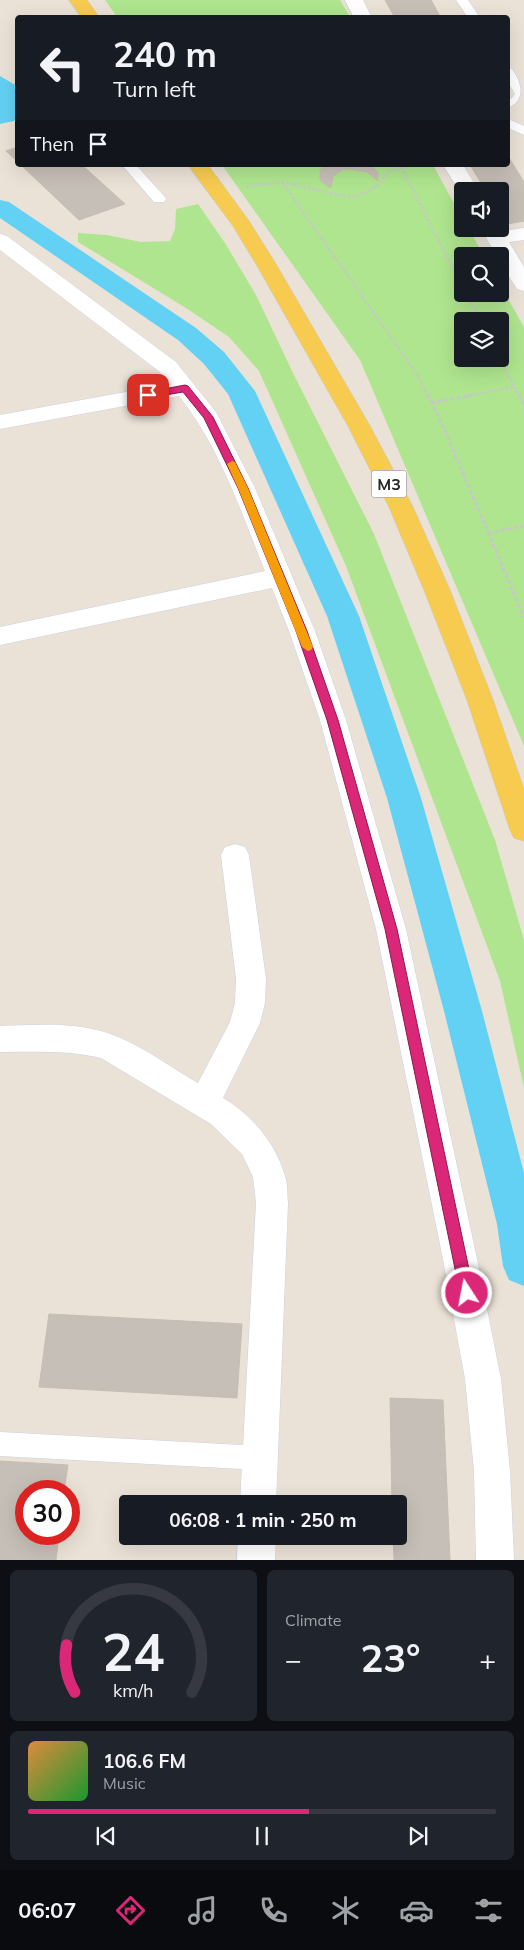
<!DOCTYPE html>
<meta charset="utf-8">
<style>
:root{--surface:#171b24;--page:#20242c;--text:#f1f3f6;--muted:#9ea1a6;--line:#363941;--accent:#db2777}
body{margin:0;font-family:Mulish,sans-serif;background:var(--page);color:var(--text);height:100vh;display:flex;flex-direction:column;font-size:19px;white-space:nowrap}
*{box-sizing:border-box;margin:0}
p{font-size:16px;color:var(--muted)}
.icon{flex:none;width:28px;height:28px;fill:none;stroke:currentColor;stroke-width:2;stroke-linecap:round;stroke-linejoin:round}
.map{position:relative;height:1560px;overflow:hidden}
.drawer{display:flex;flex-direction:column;gap:10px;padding:10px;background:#0d0f14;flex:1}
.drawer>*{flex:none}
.banner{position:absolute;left:15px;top:15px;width:495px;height:152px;border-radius:5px;box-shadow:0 5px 20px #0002;background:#171b24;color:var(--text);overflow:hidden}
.controls{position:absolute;left:454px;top:182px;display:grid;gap:10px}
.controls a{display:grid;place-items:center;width:55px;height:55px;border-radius:5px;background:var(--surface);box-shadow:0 5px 20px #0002;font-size:25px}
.speed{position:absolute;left:15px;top:1480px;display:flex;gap:10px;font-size:25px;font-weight:700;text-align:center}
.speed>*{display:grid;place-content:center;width:65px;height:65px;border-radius:50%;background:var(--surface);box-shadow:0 5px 20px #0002;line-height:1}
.speed .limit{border:8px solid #d22;background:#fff;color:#111}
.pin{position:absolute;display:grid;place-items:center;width:42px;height:42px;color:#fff;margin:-21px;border-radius:10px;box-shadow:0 2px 8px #0006}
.me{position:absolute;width:55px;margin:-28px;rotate:349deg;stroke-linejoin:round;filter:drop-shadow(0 0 4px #0008)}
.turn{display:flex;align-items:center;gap:18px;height:105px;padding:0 15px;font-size:22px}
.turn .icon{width:65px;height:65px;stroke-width:2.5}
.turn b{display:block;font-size:35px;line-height:42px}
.then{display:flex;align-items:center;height:48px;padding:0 15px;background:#0003;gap:10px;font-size:19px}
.big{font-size:38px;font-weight:700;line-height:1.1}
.drawer .widget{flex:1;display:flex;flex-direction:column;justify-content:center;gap:8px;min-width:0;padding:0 18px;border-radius:8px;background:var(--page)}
.drawer .dial{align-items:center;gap:0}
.dial svg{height:130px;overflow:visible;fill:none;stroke:var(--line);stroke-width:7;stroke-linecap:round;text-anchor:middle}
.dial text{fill:var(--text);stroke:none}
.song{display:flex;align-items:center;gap:15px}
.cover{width:60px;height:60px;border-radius:8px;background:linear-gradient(135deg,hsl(30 70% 55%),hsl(130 70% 35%))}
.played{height:5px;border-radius:2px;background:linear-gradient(90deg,var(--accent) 60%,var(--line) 60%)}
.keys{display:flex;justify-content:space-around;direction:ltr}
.heat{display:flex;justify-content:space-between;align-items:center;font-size:28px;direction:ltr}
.drawer .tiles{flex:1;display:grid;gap:10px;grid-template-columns:1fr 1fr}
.widget:last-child{grid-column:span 2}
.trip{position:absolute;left:119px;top:1495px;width:288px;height:50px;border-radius:5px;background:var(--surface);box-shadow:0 5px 20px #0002;font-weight:700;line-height:50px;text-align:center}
.menu{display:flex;height:80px;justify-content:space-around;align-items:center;background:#090b0e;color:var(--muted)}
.menu .icon{width:35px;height:35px}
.menu .on{color:var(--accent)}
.menu b{font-size:22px;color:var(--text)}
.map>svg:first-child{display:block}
.green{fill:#afe58f;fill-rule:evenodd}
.water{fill:#63d1f4}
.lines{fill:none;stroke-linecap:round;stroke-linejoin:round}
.canal{fill:#63d1f4;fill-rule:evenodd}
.building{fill:#c6bfb7;stroke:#c6beb1}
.lane-casing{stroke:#ccd1e1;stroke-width:1}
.street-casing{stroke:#ccd1e1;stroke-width:1}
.primary-casing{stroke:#c7c7c7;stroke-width:1}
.path-far1{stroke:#c7c7c7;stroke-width:2.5;stroke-dasharray:2.5 2;stroke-linecap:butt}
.path{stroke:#c7c7c7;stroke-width:3;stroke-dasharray:4 2.5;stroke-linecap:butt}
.lane{fill:#fff;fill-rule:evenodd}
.street{fill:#fff;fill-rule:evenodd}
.primary{fill:#f7cb50;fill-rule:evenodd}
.route{fill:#db2777;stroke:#8e194d}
.slow{fill:#f59e0b}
.labels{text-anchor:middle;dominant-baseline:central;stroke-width:4.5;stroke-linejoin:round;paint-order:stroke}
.shield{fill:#fff;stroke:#686868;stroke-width:1}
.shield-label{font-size:16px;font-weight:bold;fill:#272727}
</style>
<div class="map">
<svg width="524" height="1560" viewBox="0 0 524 1560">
<rect width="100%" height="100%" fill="#ebe2d7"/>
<g class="green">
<path d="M105,0H340L350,17H117Z"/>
<path d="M222,165H433L462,218V229H469L484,256H462V294H500V285L524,327V746L360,360ZM462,321H500V359H462Z"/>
<path d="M198,204L225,243L256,295L293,373L374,534L495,840L524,940V1088L500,981L346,566L259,371L229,337L186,308L78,242V233L107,235L141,242L170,241L175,229L176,209Z"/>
</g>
<path class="water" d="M0,76L17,86L18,120L0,124Z"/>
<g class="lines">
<path class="canal" d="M0,200L9,202L196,328L224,352L255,391L359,616L421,798L482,1011L524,1173V1286L509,1280L503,1266L497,1224L444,1011L387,798L327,616L228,394L204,364L178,340L0,218Z"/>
</g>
<g class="building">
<path d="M385,0H431L441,18H395Z"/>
<path d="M18,147V162L6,151Z"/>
<path d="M508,156L524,182V221L507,224L500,213V191H486L470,165H508Z"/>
<path d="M21,165H82L125,204L79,220Z"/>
<path d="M324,165H371L378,173V181L367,172L349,169L342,170L333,176L331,188L323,183L320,179V171Z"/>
<path d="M49,1314L242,1324L237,1398L39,1387Z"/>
<path d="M390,1398L443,1400L450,1560H394L393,1536H398V1504H392Z"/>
<path d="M0,1461L68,1465L64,1491H26V1534H59L56,1560H0Z"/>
</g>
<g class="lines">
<defs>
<g id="lane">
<path d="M456,0H468L480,18H468Z"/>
<path d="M508,68L512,69C524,86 524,101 508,108V100L512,98L515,94L508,82Z"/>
<path d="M508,119L524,126V135L508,128Z"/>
<path d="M122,165H136L164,196L166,199L164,202H154Z"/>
<path d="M0,1432L260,1446L269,1449L272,1458L269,1467L260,1470L0,1456Z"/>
</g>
<g id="street">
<path d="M345,0H363L372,18H354Z"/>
<path d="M443,165H463L479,191H462V195Z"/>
<path d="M500,227L502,231L524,228V240L509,242L524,267V291L517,289L500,262V256H497L481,229H500Z"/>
<path d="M0,234L7,236L176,362L216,412L255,488L315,631L346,720L406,929L477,1259L501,1379L510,1471L514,1560H476L474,1471L465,1379L443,1259L376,929L320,720L289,631L272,588L0,645V627L265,571C241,512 220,447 179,396L0,429V415L169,384L160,372L0,250Z"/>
<path d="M235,844L245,847L249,855L266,979L265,1003L260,1023L223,1098C251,1114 276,1144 285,1176C288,1184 287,1194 288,1203L276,1504H240L256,1203L253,1177L242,1154L211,1124L101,1058C68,1050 34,1052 0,1052V1026C40,1025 80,1021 118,1037C144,1047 173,1069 198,1083L230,1022L235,1003L236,979L221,855L225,847Z"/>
<path d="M238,1536H276L275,1560H237Z"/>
</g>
<g id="primary">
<path d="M69,0H87L100,18H82Z"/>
<path d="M188,165H208L249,221L276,264L370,426L413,507L450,590L493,700L524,789V841L514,838L510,830L467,700L424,590L389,507L348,426L256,264L233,226Z"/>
</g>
</defs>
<use href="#lane" class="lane-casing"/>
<use href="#street" class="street-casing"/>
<use href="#primary" class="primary-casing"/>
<g class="path-far1">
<path d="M401,167L462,286"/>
<path d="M282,182L418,376L428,396"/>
<path d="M246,187L281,182L339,195L353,196L365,193L378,185L390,171L416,165"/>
<path d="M466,294L481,321"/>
<path d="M500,359L519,396"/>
<path d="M466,396L515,387"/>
</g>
<g class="path">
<path d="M428,395L443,426L524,617"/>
<path d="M519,395L524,405"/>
<path d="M431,403L473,395"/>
<path d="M488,533L524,526"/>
</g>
<use href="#lane" class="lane"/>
<use href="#street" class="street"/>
<use href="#primary" class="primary"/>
</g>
<path class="route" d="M185,385L188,386L213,417L248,488L307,631L338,720L397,929L474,1293L472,1298L467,1300L462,1298L460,1293L385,929L327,720L296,631L238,488L204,418L183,392L148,398L143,395L148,392Z"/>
<path class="slow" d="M232,461L235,462L248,488L313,647L311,650L308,651L302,647L238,488L227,464Z"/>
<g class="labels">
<rect class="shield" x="371.5" y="470.5" width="35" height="27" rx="4"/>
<g class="shield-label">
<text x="389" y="484">M3</text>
</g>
</g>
</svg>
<div class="controls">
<a><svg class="icon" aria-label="sound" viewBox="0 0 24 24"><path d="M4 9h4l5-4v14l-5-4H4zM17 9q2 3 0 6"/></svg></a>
<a><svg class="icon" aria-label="search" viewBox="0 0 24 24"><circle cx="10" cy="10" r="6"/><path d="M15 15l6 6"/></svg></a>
<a><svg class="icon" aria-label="layers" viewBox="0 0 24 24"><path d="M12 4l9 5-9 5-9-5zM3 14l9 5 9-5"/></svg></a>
</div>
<div class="speed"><div class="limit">30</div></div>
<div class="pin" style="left:148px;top:395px;background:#d93025"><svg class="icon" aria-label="arrive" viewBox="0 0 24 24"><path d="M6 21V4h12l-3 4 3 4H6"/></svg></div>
<svg class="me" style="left:467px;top:1293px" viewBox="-20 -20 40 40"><circle r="17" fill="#db2777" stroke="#fff" stroke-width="3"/><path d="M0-11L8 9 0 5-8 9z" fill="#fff"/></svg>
<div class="trip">06:08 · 1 min · 250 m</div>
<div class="banner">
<div class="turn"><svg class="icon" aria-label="left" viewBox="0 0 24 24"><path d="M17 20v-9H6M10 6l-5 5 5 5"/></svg><div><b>240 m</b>Turn left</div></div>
<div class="then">Then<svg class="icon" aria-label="arrive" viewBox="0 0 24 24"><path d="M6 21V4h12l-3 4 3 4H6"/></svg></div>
</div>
</div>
<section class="drawer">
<div class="tiles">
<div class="widget dial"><svg viewBox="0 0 100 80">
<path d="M14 69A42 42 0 1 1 86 69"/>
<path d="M14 69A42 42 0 0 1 9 40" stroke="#db2777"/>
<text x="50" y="56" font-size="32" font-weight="700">24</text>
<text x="50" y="72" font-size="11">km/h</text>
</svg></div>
<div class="widget"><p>Climate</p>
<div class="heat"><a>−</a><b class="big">23°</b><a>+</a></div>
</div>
<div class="widget">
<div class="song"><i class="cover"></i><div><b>106.6 FM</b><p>Music</p></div></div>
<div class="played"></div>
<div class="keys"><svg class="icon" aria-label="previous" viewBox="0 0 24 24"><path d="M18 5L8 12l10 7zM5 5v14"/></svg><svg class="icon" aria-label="pause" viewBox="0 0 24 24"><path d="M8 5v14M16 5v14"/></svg><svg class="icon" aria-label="next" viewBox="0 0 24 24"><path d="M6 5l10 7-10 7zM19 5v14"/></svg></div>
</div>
</div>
</section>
<nav class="menu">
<b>06:07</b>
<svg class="icon on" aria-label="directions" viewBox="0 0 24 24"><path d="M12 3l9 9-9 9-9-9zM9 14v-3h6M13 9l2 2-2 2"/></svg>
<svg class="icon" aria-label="music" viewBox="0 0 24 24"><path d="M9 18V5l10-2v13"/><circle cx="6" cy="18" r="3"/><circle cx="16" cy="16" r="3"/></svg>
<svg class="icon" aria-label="phone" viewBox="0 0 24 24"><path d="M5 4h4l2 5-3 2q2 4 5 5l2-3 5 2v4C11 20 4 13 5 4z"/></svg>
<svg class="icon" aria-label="climate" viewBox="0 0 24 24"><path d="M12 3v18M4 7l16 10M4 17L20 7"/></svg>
<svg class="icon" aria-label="car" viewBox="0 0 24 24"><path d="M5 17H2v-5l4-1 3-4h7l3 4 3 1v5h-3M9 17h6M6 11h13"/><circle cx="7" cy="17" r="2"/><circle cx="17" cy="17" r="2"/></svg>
<svg class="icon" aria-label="filters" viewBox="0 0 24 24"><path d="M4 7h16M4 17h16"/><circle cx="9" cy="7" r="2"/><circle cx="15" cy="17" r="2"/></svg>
</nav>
